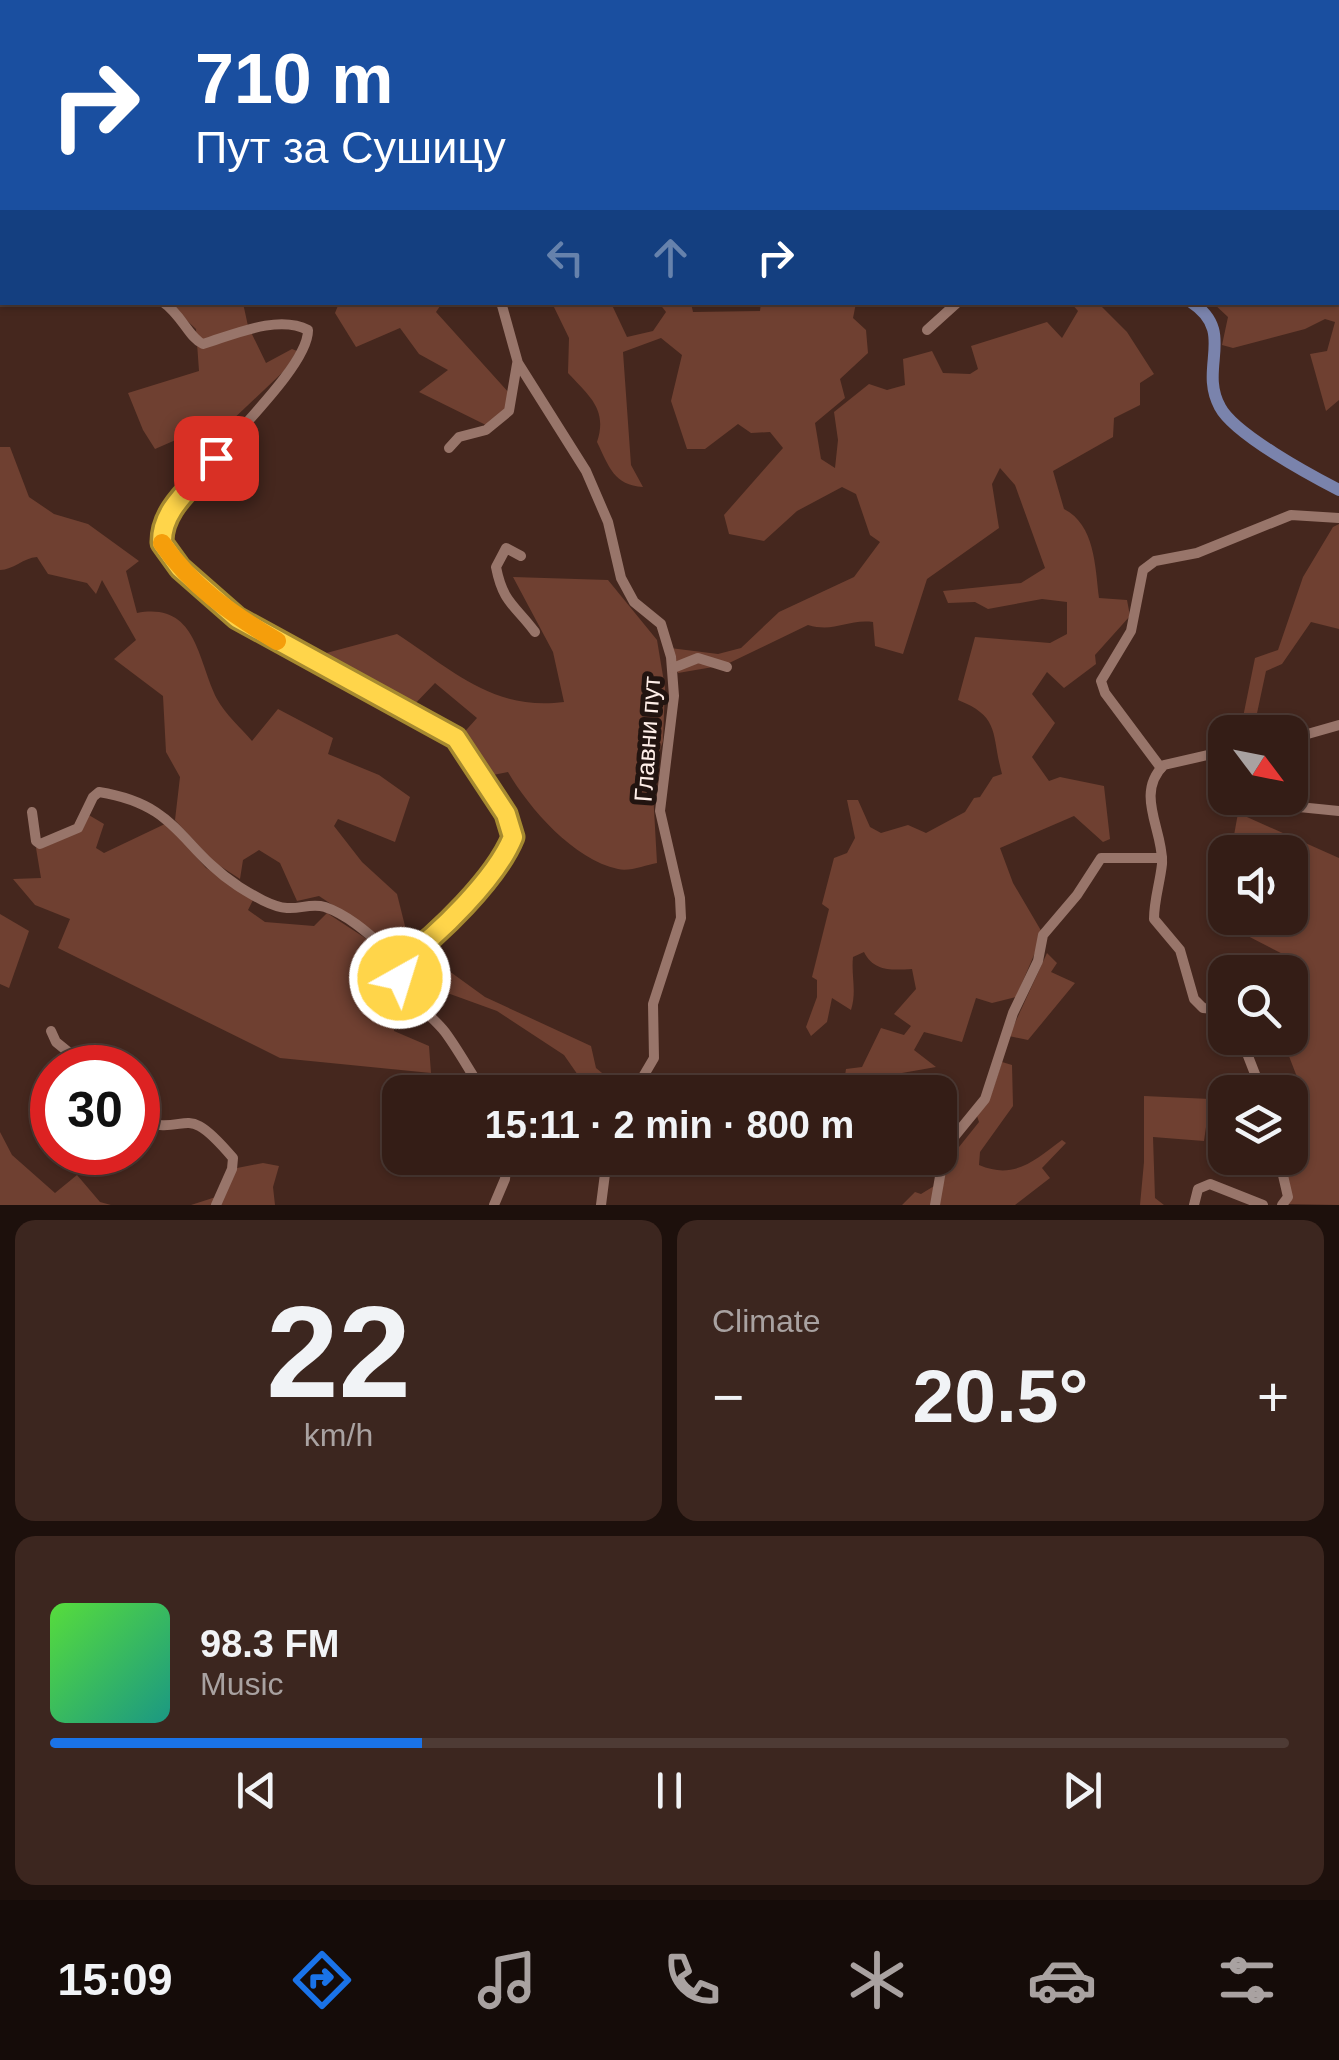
<!DOCTYPE html>
<meta charset="utf-8">
<style>
:root{--surface:#341d16;--page:#3c261f;--text:#f1f3f6;--muted:#a9a2a1;--line:#4e3b35;--accent:#1a73e8}
body{margin:0;font-family:Helvetica,sans-serif;background:var(--page);color:var(--text);height:100vh;display:flex;flex-direction:column;font-size:38px;white-space:nowrap}
*{box-sizing:border-box;margin:0}
p{font-size:32px;color:var(--muted)}
.icon{flex:none;width:55px;height:55px;fill:none;stroke:currentColor;stroke-width:2;stroke-linecap:round;stroke-linejoin:round}
.map{position:relative;height:1205px;overflow:hidden}
.details{display:flex;flex-direction:column;gap:15px;padding:15px;background:#1d100c;flex:1}
.details>*{flex:none}
.guide{position:absolute;left:0px;top:0px;width:1340px;height:305px;box-shadow:0 2px 8px #0004,0 0 0 2px var(--line);background:#1a4fa0;color:#fff;overflow:hidden}
.needle{width:65px;rotate:122deg}
.tools{position:absolute;left:1208px;top:715px;display:grid;gap:20px}
.tools a{display:grid;place-items:center;width:100px;height:100px;border-radius:20px;background:var(--surface);box-shadow:0 2px 8px #0004,0 0 0 2px var(--line);font-size:50px}
.speed{position:absolute;left:30px;top:1045px;display:flex;gap:20px;font-size:50px;font-weight:700;text-align:center}
.speed>*{display:grid;place-content:center;width:130px;height:130px;border-radius:50%;background:var(--surface);box-shadow:0 2px 8px #0004,0 0 0 2px var(--line);line-height:1}
.speed .limit{border:15px solid #d22;background:#fff;color:#111}
.pin{position:absolute;display:grid;place-items:center;width:85px;height:85px;color:#fff;margin:-42px;border-radius:20px;box-shadow:0 5px 15px #0006}
.me{position:absolute;width:110px;margin:-55px;rotate:39deg;stroke-linejoin:round;filter:drop-shadow(0 0 8px #0008)}
.turn{display:flex;align-items:center;gap:35px;height:210px;padding:0 30px;font-size:45px}
.turn .icon{width:130px;height:130px;stroke-width:2.5}
.turn b{display:block;font-size:70px;line-height:85px}
.lanes{display:flex;align-items:center;height:95px;padding:0 30px;background:#0003;justify-content:center;gap:50px;direction:ltr}
.lanes .off{opacity:.35}
.big{font-size:75px;font-weight:700;line-height:1.1}
.details .card{flex:1;display:flex;flex-direction:column;justify-content:center;gap:15px;min-width:0;padding:0 35px;border-radius:20px;background:var(--page)}
.details .dial{align-items:center;gap:0}
.dial b{font-size:130px;line-height:1}
.song{display:flex;align-items:center;gap:30px}
.cover{width:120px;height:120px;border-radius:15px;background:linear-gradient(135deg,hsl(110 70% 55%),hsl(170 70% 35%))}
.played{height:10px;border-radius:5px;background:linear-gradient(90deg,var(--accent) 30%,var(--line) 30%)}
.keys{display:flex;justify-content:space-around;direction:ltr}
.heat{display:flex;justify-content:space-between;align-items:center;font-size:55px;direction:ltr}
.details .tiles{flex:1;display:grid;gap:15px;grid-template-columns:1fr 1fr}
.card:last-child{grid-column:span 2}
.trip{position:absolute;left:382px;top:1075px;width:575px;height:100px;border-radius:20px;background:var(--surface);box-shadow:0 2px 8px #0004,0 0 0 2px var(--line);font-weight:700;line-height:100px;text-align:center}
.dock{display:flex;height:160px;justify-content:space-around;align-items:center;background:#150c09;color:var(--muted)}
.dock .icon{width:70px;height:70px}
.dock .selected{color:var(--accent)}
.dock b{font-size:45px;color:var(--text)}
.map>svg:first-child{display:block}
.green{fill:#6f4031}
.lines{fill:none;stroke-linecap:round;stroke-linejoin:round}
.minor{stroke:#98756a;stroke-width:10}
.major{stroke:#7a83ac;stroke-width:12}
.route-casing{stroke:#a68a30;stroke-width:25}
.route{stroke:#ffd54a;stroke-width:18}
.slow{stroke:#f59e0b;stroke-width:18}
.labels{text-anchor:middle;dominant-baseline:central;stroke-width:10;stroke-linejoin:round;paint-order:stroke}
.street-label{font-size:25px;fill:#feeee8;stroke:#221410}
</style>
<div class="map">
<svg width="1339" height="1205" viewBox="0 0 1339 1205">
<rect width="100%" height="100%" fill="#45271e"/>
<g class="green">
<path d="M1339,170V400L1326,411L1310,354L1327,351L1335,322L1325,319L1305,329L1233,348L1222,345L1228,317L1213,303L1338,302Z"/>
<path d="M168,303H243L248,326L266,363L292,349L297,351L284,371L228,424L203,464L187,435L155,449L143,430L128,393L199,371L196,329Z"/>
<path d="M339,303H442L436,312L511,395L509,411L490,427L419,392L448,370L419,354L400,328L356,347L335,313Z"/>
<path d="M552,303H611L627,337L653,331L666,312L659,303H691L693,312L760,311L761,303H856L853,318L866,330L868,353L840,379L845,398L815,423L821,459L835,468L838,440L834,412L869,384L887,390L905,385L903,359L932,351L943,373L970,374L978,369L971,346L1047,322L1062,338L1078,311L1071,303H1098L1127,332L1154,374L1140,383V405L1114,418L1113,437L1053,471L1064,509C1095,525 1095,566 1099,598L1127,600L1130,616L1095,655L1096,664L1064,688L1047,672L1032,694L1055,723L1032,757L1049,781L1060,777L1104,786L1110,839L1103,842L1074,816L1000,848L1013,883L1043,934L1016,997L992,1003L976,998L962,1042L924,1032L914,1050L936,1067L902,1073L900,1090L861,1092L844,1082L846,1069L862,1067L881,1028L904,1035L911,1026L894,1014L916,989L912,969C892,970 874,972 864,952L853,957C851,976 857,991 851,1010L832,998L827,1022L811,1036L806,1027L817,997V980L812,977L829,909L822,904L834,858L847,853L855,838L847,800H858L870,827L881,833L908,825L926,833L965,812L974,798L980,797L993,777L1002,774C991,734 1001,717 958,700L975,637L1050,643L1067,634V602L1042,599L988,609L975,602L948,603L943,591L1021,583L1045,568L1015,485L1000,468L992,484L999,528L927,579L903,654L875,646L873,622C846,619 835,633 808,625L725,665L678,673L670,648L718,654L741,648L779,612L854,577L880,542L870,535L856,494L842,487L797,511L764,541L729,534L724,515L783,448L770,432L751,433L738,424L705,449H687L671,401L682,355L661,338L623,352L631,465L643,487C614,485 609,467 597,442C608,409 589,396 568,373L569,338Z"/>
<path d="M0,447H10L29,497L54,514L88,524L139,561L126,571L137,613C197,602 197,659 217,699C225,714 241,728 252,741L278,709L333,738L328,754L379,775L410,797L395,842L338,819L334,826L362,862L397,894L409,942L485,997L591,1046L596,1068L625,1092H615L580,1078L564,1055L497,1011L406,978L397,948L319,896L297,901L280,863L259,850L243,860L240,879L214,862L175,820L180,777L166,752L163,696L114,659L136,640L102,580L96,594L87,583L48,574L37,557C23,558 13,570 0,570Z"/>
<path d="M1339,524V629L1311,622L1282,664L1266,671L1253,732H1240L1255,658L1278,650L1303,577L1333,527Z"/>
<path d="M513,577L608,580L657,640L665,688L663,741L652,774L657,863C646,865 629,872 618,869C574,860 529,808 508,772L478,778L459,738L477,718L435,683L411,708L319,655L397,634C454,671 493,711 564,702L553,652Z"/>
<path d="M82,811L104,824L96,848L104,853L167,823L206,868L255,896L248,910L265,922L314,926L327,913L385,951L355,962L353,989L392,1020L394,1031L429,1046L431,1073L280,1058L58,948L70,919L35,905L13,879L41,878L36,848L68,836Z"/>
<path d="M1238,813L1339,858V1205L1288,1204V1170L1308,1142L1306,1117L1292,1091L1297,1077L1282,1038H1290V987L1306,984V966L1242,933L1239,918H1290V852H1231Z"/>
<path d="M0,914L29,931L9,988L0,984Z"/>
<path d="M1047,953L1057,963L1051,972L1075,983L1028,1040L1009,1036Z"/>
<path d="M1002,1062L1012,1065L1013,1106L980,1152L979,1165C1014,1180 1034,1161 1062,1140L1066,1143L1042,1168L1050,1178L1015,1205H902L915,1192L921,1194L944,1180L950,1151L959,1147L979,1122L977,1116L992,1092Z"/>
<path d="M1144,1096L1210,1099L1204,1141L1153,1137L1155,1198L1164,1205H1140L1144,1162Z"/>
<path d="M0,1132L12,1155L55,1193L77,1175L100,1202L111,1205H0Z"/>
<path d="M263,1163L279,1166L273,1187L275,1205H191L222,1195L232,1169Z"/>
</g>
<g class="lines">
<g class="minor">
<path d="M376,0L377,2"/>
<path d="M1176,0V2"/>
<path d="M0,143L2,144"/>
<path d="M163,302C182,315 189,338 203,344C233,335 278,314 308,330C309,380 148,505 162,544C168,560 185,573 197,584C262,643 344,670 418,716C430,724 447,729 457,739C471,751 507,818 513,837C496,878 438,936 401,962C392,991 430,1012 445,1032C459,1051 471,1073 483,1092"/>
<path d="M501,302L518,363L586,471L608,522L621,578L634,602L661,624L671,657L674,696L660,811L680,898L681,918L653,1004L654,1058L634,1092"/>
<path d="M927,330L958,302"/>
<path d="M449,448L459,437L486,430L509,411L517,364"/>
<path d="M521,556L506,548L496,567C503,603 515,605 535,632"/>
<path d="M673,668L698,658L727,667"/>
<path d="M1290,739L1339,725"/>
<path d="M1225,751L1164,765C1134,794 1164,831 1162,864C1160,883 1154,900 1154,919L1180,950L1194,999L1203,1008L1225,1010"/>
<path d="M1161,768L1105,693L1101,681L1131,631L1143,570L1155,561L1197,553L1291,515L1339,518"/>
<path d="M1269,798L1279,805L1339,811"/>
<path d="M32,812L36,841L40,844L78,828L93,797L99,792C180,805 179,847 238,886C251,894 271,907 287,908C301,909 311,903 325,907C354,917 378,943 401,962"/>
<path d="M51,1031L56,1042L88,1068"/>
<path d="M1241,1038L1262,1092"/>
<path d="M138,1121C193,1137 182,1098 233,1158L232,1169L216,1205"/>
<path d="M1279,1158L1288,1197L1282,1205"/>
<path d="M494,1205L505,1179L507,1158"/>
<path d="M601,1205L607,1158"/>
<path d="M935,1205L945,1148L985,1099L1013,1013L1038,961L1043,935L1077,895L1101,858H1162"/>
<path d="M1194,1205L1198,1189L1210,1184L1263,1205"/>
</g>
<g class="major">
<path d="M968,0L969,2"/>
<path d="M1191,302C1237,332 1198,367 1220,407C1234,434 1310,475 1339,490"/>
</g>
</g>
<g class="lines">
<defs>
<path id="route" d="M216,458C196,485 161,507 162,543L180,568L237,618L456,738L506,814L513,837C496,879 438,935 401,962L400,978"/>
</defs>
<use href="#route" class="route-casing"/>
<use href="#route" class="route"/>
<path class="slow" d="M162,543C191,586 233,615 277,641"/>
</g>
<g class="labels">
<g class="street-label">
<text transform="translate(647 739) rotate(-86)">Главни пут</text>
</g>
</g>
</svg>
<div class="tools">
<a><svg class="needle" viewBox="-14 -14 28 28"><path d="M0-13l5 13h-10z" fill="#e53935"/><path d="M0 13l5-13h-10z" fill="#a9a2a1"/></svg></a>
<a><svg class="icon" aria-label="sound" viewBox="0 0 24 24"><path d="M4 9h4l5-4v14l-5-4H4zM17 9q2 3 0 6"/></svg></a>
<a><svg class="icon" aria-label="search" viewBox="0 0 24 24"><circle cx="10" cy="10" r="6"/><path d="M15 15l6 6"/></svg></a>
<a><svg class="icon" aria-label="layers" viewBox="0 0 24 24"><path d="M12 4l9 5-9 5-9-5zM3 14l9 5 9-5"/></svg></a>
</div>
<div class="speed"><div class="limit">30</div></div>
<div class="pin" style="left:216px;top:458px;background:#d93025"><svg class="icon" aria-label="arrive" viewBox="0 0 24 24"><path d="M6 21V4h12l-3 4 3 4H6"/></svg></div>
<svg class="me" style="left:400px;top:978px" viewBox="-20 -20 40 40"><circle r="17" fill="#ffd54a" stroke="#fff" stroke-width="3"/><path d="M0-11L8 9 0 5-8 9z" fill="#fff"/></svg>
<div class="trip">15:11 · 2 min · 800 m</div>
<div class="guide">
<div class="turn"><svg class="icon" aria-label="right" viewBox="0 0 24 24"><path d="M7 20v-9h11M14 6l5 5-5 5"/></svg><div><b>710 m</b>Пут за Сушицу</div></div>
<div class="lanes"><svg class="icon off" aria-label="left" viewBox="0 0 24 24"><path d="M17 20v-9H6M10 6l-5 5 5 5"/></svg><svg class="icon off" aria-label="ahead" viewBox="0 0 24 24"><path d="M12 20V5M6 11l6-6 6 6"/></svg><svg class="icon" aria-label="right" viewBox="0 0 24 24"><path d="M7 20v-9h11M14 6l5 5-5 5"/></svg></div>
</div>
</div>
<section class="details">
<div class="tiles">
<div class="card dial"><b>22</b><p>km/h</p></div>
<div class="card"><p>Climate</p>
<div class="heat"><a>−</a><b class="big">20.5°</b><a>+</a></div>
</div>
<div class="card">
<div class="song"><i class="cover"></i><div><b>98.3 FM</b><p>Music</p></div></div>
<div class="played"></div>
<div class="keys"><svg class="icon" aria-label="previous" viewBox="0 0 24 24"><path d="M18 5L8 12l10 7zM5 5v14"/></svg><svg class="icon" aria-label="pause" viewBox="0 0 24 24"><path d="M8 5v14M16 5v14"/></svg><svg class="icon" aria-label="next" viewBox="0 0 24 24"><path d="M6 5l10 7-10 7zM19 5v14"/></svg></div>
</div>
</div>
</section>
<nav class="dock">
<b>15:09</b>
<svg class="icon selected" aria-label="directions" viewBox="0 0 24 24"><path d="M12 3l9 9-9 9-9-9zM9 14v-3h6M13 9l2 2-2 2"/></svg>
<svg class="icon" aria-label="music" viewBox="0 0 24 24"><path d="M9 18V5l10-2v13"/><circle cx="6" cy="18" r="3"/><circle cx="16" cy="16" r="3"/></svg>
<svg class="icon" aria-label="phone" viewBox="0 0 24 24"><path d="M5 4h4l2 5-3 2q2 4 5 5l2-3 5 2v4C11 20 4 13 5 4z"/></svg>
<svg class="icon" aria-label="climate" viewBox="0 0 24 24"><path d="M12 3v18M4 7l16 10M4 17L20 7"/></svg>
<svg class="icon" aria-label="car" viewBox="0 0 24 24"><path d="M5 17H2v-5l4-1 3-4h7l3 4 3 1v5h-3M9 17h6M6 11h13"/><circle cx="7" cy="17" r="2"/><circle cx="17" cy="17" r="2"/></svg>
<svg class="icon" aria-label="filters" viewBox="0 0 24 24"><path d="M4 7h16M4 17h16"/><circle cx="9" cy="7" r="2"/><circle cx="15" cy="17" r="2"/></svg>
</nav>
